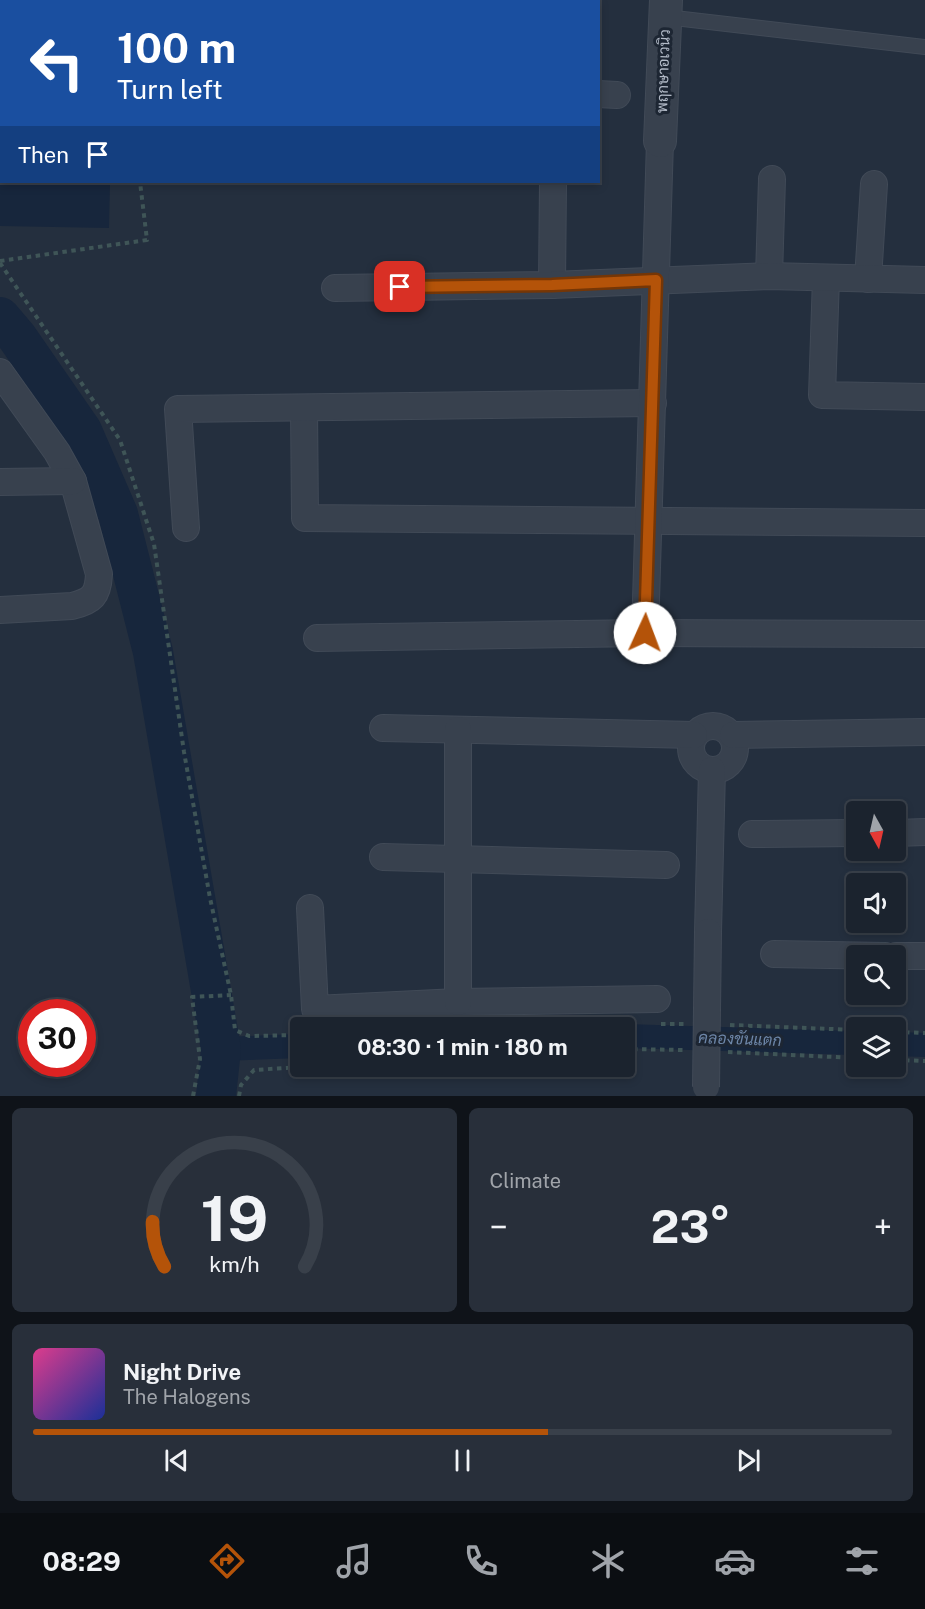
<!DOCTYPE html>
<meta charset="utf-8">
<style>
:root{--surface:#1b232e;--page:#282f3a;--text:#f1f3f6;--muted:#a0a4aa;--line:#39404a;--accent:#b45309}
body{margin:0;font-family:"Public Sans",Sarabun,sans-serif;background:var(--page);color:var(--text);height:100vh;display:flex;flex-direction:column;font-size:22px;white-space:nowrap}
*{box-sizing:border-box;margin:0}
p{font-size:20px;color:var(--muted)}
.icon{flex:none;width:33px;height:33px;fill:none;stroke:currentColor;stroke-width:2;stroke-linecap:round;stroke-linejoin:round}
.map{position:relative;height:1096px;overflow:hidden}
.sheet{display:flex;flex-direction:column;gap:12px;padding:12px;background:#0f1319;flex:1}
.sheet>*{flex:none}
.top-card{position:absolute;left:0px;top:0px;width:600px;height:183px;box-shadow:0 3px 9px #0003,0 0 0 2px var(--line);background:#1a4fa0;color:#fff;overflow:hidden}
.needle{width:39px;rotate:172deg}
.fabs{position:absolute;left:846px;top:801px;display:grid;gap:12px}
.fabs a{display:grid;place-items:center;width:60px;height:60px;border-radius:6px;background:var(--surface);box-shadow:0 3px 9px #0003,0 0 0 2px var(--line);font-size:30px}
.speed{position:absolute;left:18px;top:999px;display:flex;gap:12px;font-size:30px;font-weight:700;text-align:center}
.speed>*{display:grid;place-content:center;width:78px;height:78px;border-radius:50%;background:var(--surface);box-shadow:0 3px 9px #0003,0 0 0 2px var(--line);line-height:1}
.speed .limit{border:9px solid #d22;background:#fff;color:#111}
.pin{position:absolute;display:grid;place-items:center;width:51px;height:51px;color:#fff;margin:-26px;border-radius:12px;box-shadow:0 3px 9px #0006}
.me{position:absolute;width:66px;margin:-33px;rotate:2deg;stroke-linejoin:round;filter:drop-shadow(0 0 4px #0008)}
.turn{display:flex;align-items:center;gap:21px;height:126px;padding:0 18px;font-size:27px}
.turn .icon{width:78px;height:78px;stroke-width:2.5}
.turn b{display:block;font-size:42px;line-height:51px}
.then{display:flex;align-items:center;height:57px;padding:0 18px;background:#0003;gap:12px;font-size:22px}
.big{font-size:45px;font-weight:700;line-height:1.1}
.sheet .card{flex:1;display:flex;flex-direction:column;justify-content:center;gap:9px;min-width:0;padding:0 21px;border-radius:9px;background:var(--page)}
.sheet .dial{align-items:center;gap:0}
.dial svg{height:156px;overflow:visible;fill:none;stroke:var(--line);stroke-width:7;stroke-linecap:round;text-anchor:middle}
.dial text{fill:var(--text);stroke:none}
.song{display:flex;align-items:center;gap:18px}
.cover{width:72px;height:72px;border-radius:9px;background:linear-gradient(135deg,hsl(330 70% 55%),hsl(230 70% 35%))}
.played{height:6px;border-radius:3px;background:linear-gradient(90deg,var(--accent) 60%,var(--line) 60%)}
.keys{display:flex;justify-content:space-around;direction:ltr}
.heat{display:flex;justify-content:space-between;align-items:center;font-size:33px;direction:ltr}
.sheet .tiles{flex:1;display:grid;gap:12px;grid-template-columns:1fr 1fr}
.card:last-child{grid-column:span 2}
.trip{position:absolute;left:290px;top:1017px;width:345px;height:60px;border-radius:6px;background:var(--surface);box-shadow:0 3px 9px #0003,0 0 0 2px var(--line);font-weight:700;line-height:60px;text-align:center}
.menu{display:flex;height:96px;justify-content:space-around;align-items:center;background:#0b0e12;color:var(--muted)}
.menu .icon{width:42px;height:42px}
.menu .on{color:var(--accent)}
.menu b{font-size:27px;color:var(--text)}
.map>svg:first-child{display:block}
.water{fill:#17263c}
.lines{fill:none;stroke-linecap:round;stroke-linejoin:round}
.canal{stroke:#17263c;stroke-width:24}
.river{stroke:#17263c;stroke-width:40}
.service-casing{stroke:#414a57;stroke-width:16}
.minor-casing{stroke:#414a57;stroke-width:28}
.tertiary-casing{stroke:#414a57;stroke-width:34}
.path{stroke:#3f5557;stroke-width:4;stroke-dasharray:4.5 4.5;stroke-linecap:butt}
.service{stroke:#38414e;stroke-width:14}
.minor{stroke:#38414e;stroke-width:26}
.tertiary{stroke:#38414e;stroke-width:32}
.minor-bridge-casing{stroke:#414a57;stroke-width:28;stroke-linecap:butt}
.minor-bridge{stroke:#38414e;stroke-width:26}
.route-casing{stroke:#753606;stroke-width:15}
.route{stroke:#b45309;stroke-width:10}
.labels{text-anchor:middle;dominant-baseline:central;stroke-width:6;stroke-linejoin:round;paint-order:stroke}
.street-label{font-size:15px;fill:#b4bcc9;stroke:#1d2633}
.water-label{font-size:16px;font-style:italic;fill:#6d86a8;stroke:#1d2633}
</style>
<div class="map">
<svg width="925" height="1096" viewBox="0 0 925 1096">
<rect width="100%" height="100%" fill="#242f3e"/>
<g class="water">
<path d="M0,0H109L2,2L1,102Z"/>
<path d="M0,148L2,182H110L109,228L0,226Z"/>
</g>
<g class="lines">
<g class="canal">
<path d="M624,1036L856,1043"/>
<path d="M896,1044L925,1045"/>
<path d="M221,1049L300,1046"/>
</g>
<path class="river" d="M0,317L17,337L82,431L118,514L153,652L221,1049L216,1096"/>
<defs>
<path id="service" d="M666,17L925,47"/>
<g id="minor">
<path d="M478,2V0"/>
<path d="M598,94L617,95"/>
<path d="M769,276L772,179"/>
<path d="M826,278L822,395L925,397"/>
<path d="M868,279L874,184"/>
<path d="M552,285L553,182"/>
<path d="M335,288L552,285L769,276L925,280"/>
<path d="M0,372L57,452L73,481L99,574C98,596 92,601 72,606L0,610"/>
<path d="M304,408L305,518L925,523"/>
<path d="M0,482L73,481"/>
<path d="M186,528L178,409L653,403"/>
<path d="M645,633L660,141"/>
<path d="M317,638L645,633L925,634"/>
<circle cx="713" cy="748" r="22"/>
<path d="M383,728L694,735"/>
<path d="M733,735L925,732"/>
<path d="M896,833L925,832"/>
<path d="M752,834L856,833"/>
<path d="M383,857L666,865"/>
<path d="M310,908L315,1009L458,1002L657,999"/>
<path d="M708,932L712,770"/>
<path d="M774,954L885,956"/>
<path d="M896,956H925"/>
<path d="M458,1002V730"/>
</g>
<path id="tertiary" d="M660,141L666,0"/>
</defs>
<use href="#service" class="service-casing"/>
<use href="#minor" class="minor-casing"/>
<use href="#tertiary" class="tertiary-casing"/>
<g class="path">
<path d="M149,2V0"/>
<path d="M0,261L147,240L140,182"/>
<path d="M0,263L120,440L154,544L184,752L210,898L231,995L235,1030L249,1036L300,1035"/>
<path d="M661,1024H684"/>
<path d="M730,1025L856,1030"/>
<path d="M896,1032L925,1033"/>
<path d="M624,1049L685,1050"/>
<path d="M728,1052L856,1058"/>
<path d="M896,1060L925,1061"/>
<path d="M193,1096L200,1059L192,997L231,995"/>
<path d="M239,1096L241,1085L254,1070L318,1066"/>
</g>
<use href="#service" class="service"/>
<use href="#minor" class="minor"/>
<use href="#tertiary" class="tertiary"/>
<defs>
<path id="minor-bridge" d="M706,1087L708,932"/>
</defs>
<use href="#minor-bridge" class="minor-bridge-casing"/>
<use href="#minor-bridge" class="minor-bridge"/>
</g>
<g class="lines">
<defs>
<path id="route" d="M400,287L552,285L656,280L645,633"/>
</defs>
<use href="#route" class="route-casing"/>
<use href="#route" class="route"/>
</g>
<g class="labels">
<g class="street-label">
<text transform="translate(663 71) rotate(-88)">พฤกษาอเวนิว</text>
</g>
<g class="water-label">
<text transform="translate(740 1039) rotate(2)">คลองขันแตก</text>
</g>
</g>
</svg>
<div class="fabs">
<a><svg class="needle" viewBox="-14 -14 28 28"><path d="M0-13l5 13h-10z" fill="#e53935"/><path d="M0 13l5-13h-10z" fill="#a0a4aa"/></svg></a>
<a><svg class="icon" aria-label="sound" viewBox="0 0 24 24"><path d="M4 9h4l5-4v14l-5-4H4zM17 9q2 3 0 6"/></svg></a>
<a><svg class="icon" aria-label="search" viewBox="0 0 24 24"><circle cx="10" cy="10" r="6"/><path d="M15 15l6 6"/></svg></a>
<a><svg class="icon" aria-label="layers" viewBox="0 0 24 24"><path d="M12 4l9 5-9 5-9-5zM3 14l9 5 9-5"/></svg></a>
</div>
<div class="speed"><div class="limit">30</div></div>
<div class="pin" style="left:400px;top:287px;background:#d93025"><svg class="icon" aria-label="arrive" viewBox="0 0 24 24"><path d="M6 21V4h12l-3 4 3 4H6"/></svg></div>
<svg class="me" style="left:645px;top:633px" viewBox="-20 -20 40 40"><circle r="19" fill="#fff"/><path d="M0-13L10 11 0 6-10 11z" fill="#b45309"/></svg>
<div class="trip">08:30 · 1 min · 180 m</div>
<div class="top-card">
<div class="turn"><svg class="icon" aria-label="left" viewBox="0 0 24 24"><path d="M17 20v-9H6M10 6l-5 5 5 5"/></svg><div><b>100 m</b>Turn left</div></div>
<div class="then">Then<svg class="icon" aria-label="arrive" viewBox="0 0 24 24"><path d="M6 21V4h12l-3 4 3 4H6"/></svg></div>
</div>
</div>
<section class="sheet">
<div class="tiles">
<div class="card dial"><svg viewBox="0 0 100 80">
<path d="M14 69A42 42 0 1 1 86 69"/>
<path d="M14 69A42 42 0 0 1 8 46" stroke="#b45309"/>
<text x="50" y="56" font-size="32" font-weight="700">19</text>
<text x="50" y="72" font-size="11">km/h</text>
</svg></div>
<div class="card"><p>Climate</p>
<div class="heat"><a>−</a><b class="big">23°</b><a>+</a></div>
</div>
<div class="card">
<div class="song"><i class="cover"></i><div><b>Night Drive</b><p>The Halogens</p></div></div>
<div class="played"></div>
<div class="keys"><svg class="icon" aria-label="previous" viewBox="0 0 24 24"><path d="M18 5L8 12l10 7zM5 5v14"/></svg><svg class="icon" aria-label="pause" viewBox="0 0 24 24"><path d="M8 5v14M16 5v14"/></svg><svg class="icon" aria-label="next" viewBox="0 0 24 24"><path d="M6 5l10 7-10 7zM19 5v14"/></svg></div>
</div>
</div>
</section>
<nav class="menu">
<b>08:29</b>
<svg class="icon on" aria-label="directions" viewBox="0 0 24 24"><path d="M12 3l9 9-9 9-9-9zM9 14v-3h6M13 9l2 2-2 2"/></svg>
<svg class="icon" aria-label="music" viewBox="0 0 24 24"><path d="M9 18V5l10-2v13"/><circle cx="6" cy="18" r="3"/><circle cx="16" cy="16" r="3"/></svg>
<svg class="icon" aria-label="phone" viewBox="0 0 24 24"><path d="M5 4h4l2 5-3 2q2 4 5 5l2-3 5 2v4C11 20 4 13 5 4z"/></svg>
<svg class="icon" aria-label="climate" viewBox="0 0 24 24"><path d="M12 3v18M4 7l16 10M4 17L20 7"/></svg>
<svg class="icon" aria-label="car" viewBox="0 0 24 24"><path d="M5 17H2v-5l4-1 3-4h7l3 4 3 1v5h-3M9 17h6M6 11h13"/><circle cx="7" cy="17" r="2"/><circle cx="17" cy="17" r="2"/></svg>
<svg class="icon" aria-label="filters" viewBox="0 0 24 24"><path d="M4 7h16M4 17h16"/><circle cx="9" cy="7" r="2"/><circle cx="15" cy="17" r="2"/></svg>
</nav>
